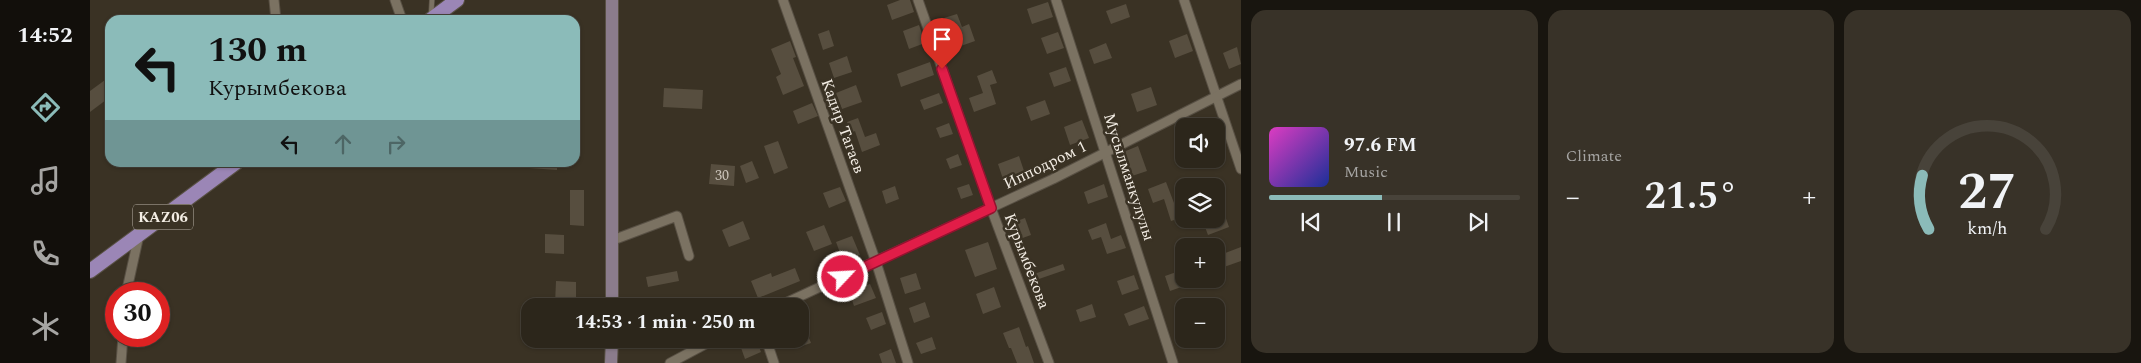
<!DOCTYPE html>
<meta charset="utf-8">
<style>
:root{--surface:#2c261b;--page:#383228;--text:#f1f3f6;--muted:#a6a5a3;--line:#48433a;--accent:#8bbbb9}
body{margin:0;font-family:Spectral,serif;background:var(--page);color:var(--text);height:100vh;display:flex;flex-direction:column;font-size:19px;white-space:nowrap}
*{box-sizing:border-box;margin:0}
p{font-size:16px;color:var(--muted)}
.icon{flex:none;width:28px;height:28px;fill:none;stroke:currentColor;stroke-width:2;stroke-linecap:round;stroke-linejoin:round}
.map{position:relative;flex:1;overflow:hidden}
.drawer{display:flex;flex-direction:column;gap:10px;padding:10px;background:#18150f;width:900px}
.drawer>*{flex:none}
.hud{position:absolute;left:15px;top:15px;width:475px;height:152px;border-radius:15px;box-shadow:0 1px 4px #0004,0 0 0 1px var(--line);background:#8bbbb9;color:#111;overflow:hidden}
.tools{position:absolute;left:1085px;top:118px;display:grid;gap:10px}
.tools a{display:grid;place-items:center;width:50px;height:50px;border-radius:10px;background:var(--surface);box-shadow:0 1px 4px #0004,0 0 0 1px var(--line);font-size:25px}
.speed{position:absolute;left:15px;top:282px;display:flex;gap:10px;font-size:25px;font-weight:700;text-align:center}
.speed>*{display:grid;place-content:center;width:65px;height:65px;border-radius:50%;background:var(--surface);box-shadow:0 1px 4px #0004,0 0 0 1px var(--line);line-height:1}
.speed .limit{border:8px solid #d22;background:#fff;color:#111}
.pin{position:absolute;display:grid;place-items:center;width:42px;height:42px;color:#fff;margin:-51px -21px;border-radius:50% 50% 50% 0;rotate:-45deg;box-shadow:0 0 5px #0007}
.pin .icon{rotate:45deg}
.me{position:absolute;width:55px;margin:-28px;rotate:65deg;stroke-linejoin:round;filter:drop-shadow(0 0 4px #0008)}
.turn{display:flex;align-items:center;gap:18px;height:105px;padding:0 20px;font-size:22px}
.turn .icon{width:65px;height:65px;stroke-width:2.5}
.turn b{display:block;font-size:35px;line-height:42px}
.lanes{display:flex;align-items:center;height:48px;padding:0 20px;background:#0003;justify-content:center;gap:25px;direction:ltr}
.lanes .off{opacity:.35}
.big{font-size:38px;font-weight:700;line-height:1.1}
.drawer .widget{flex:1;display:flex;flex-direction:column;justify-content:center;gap:8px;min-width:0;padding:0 18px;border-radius:15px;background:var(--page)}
.drawer .dial{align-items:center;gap:0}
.dial svg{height:130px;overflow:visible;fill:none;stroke:var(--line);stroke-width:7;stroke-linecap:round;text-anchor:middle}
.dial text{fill:var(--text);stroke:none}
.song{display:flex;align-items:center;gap:15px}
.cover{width:60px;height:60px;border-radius:8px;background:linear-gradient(135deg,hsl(310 70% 55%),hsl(230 70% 35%))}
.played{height:5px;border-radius:2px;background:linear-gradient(90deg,var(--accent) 45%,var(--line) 45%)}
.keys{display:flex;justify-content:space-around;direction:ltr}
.heat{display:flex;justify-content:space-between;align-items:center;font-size:28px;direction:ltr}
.drawer .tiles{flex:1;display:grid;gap:10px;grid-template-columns:repeat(3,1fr)}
.trip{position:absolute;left:431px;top:298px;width:288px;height:50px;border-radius:15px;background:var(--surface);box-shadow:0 1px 4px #0004,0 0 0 1px var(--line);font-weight:700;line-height:50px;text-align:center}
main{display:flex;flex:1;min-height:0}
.tabs{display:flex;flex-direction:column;width:90px;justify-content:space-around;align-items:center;background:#120f0b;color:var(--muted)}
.tabs .icon{width:35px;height:35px}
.tabs .active{color:var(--accent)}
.tabs b{font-size:22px;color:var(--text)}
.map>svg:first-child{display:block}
.building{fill:#574e3f}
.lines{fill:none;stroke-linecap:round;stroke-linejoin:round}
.lane-casing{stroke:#585044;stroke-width:6}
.street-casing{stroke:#585044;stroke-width:11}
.secondary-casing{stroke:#585044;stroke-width:14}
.primary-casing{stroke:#585044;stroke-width:16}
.lane{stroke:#7b7262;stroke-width:4.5}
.street{stroke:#7b7262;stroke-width:9}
.secondary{stroke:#8b7c8c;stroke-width:12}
.primary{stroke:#9b86b6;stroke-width:14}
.route-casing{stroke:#92132f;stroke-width:12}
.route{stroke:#e11d48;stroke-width:9}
.labels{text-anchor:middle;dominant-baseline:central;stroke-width:5;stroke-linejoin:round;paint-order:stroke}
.number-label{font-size:14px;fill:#ccc5bb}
.shield{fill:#3a3224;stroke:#bcb5aa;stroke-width:1}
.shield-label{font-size:15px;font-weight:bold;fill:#f3ede4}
.street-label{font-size:16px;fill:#f3ede4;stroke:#3a3224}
</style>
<main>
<nav class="tabs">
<b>14:52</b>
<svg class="icon active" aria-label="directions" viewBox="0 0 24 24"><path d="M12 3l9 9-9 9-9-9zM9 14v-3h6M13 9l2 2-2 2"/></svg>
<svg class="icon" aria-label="music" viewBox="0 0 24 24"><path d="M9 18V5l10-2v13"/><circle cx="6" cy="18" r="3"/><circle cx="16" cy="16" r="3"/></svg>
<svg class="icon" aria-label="phone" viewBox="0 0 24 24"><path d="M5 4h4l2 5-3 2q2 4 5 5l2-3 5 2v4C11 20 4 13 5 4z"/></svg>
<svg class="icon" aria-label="climate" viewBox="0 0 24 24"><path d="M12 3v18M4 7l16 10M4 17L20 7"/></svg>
</nav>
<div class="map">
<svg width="1151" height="363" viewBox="0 0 1151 363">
<rect width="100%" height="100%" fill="#3a3224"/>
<g class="building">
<path d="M810,0H820L824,12L802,20L797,5Z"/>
<path d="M958,2L963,17L942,24L937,9Z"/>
<path d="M1036,4L1040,17L1021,24L1016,11Z"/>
<path d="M867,14L872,27L879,24L885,41L868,47L860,26L858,27L854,18Z"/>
<path d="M829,25L835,43L819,49L813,31Z"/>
<path d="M739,30L744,46L733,50L728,34Z"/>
<path d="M968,32L974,48L957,54L951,38Z"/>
<path d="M1097,34L1103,51L1085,58L1079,41Z"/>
<path d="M700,41L706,57L703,58L714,86L693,95L686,77L691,74L681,49Z"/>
<path d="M1016,43L1022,58L1004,64L999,50Z"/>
<path d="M1147,47L1151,64L1139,69L1133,53Z"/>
<path d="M757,56L762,72L744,78L739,63Z"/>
<path d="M840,62L844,75L811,87L807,74Z"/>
<path d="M976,67L981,81L964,87L959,73Z"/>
<path d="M902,70L907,83L900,85L906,104L884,112L879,98L893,93L887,76Z"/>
<path d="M15,80L20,87V97L0,112V91Z"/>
<path d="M766,85L772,102L752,109L746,93Z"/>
<path d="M1061,87L1067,105L1047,112L1041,94Z"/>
<path d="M574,88L613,90L612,109L573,107Z"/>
<path d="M849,93L853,103L834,110L830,100Z"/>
<path d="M955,100L960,114L941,121L936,107Z"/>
<path d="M722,103L728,116L708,124L703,111Z"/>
<path d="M768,118L775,137L786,133L790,145L772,152L765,131L761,133L757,122Z"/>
<path d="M992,120L999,138L980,145L974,127Z"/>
<path d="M859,123L863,134L850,138L846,128Z"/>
<path d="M688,141L698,168L684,174L674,146Z"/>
<path d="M1048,146L1057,171L1039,177L1031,153Z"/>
<path d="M868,154L872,165L860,169L856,159Z"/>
<path d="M929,156L934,171L913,179L908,164Z"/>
<path d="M662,161L669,178L656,183L650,166Z"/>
<path d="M439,162H467V170L439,168Z"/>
<path d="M621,164L645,166L644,186L619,184Z"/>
<path d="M1076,182L1084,203L1094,200V217L1081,221L1074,199L1063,203L1058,189Z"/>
<path d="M879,184L883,195L871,199L867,188Z"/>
<path d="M1014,184L1018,197L998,204L994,192Z"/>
<path d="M805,186L809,199L796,204L792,191Z"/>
<path d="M750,187L756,201L739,208L733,193Z"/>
<path d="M480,190H494V226L480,225Z"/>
<path d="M1133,210L1139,227L1118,235L1112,219H1126V213Z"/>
<path d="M935,218L941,235L927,240L921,223Z"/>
<path d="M653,221L660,239L639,247L632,230Z"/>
<path d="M1016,223L1021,239L1031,235L1036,248L1017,254L1011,237L1002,240L998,230Z"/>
<path d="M734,225L742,244L724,251L716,232Z"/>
<path d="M455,234L474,235V254L455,253Z"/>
<path d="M762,236L770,255L753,261L746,242Z"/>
<path d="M898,242L907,269L885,277L875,250Z"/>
<path d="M1151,247V261L1134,267L1130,255Z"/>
<path d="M973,264L975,270L946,280L944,274Z"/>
<path d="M705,268L710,281L668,298L661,281L681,273L682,277Z"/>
<path d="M1092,270L1097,285L1080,291L1075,276Z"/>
<path d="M587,271L589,281L558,287L556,277Z"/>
<path d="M826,273L831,289L815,294L810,278Z"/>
<path d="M1044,275L1049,289L1032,295L1027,281Z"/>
<path d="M466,281L486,282V305L465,304Z"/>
<path d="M780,284L786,298L764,306L759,291Z"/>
<path d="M904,287L911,307L893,314L886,294Z"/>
<path d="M835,302L840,317L824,323L819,308Z"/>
<path d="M1002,304L1006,317L990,322L986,310Z"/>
<path d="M1054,306L1059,319L1039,326L1034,314Z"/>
<path d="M792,312L796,324L781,330L776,318Z"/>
<path d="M710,315L721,343L706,348L703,339H710Z"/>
<path d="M929,327L936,347L938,346L944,363H927L921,348H919L913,333Z"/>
<path d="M842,337L846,349L831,354L826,343Z"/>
<path d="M666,339L671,352L655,359L650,345Z"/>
<path d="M801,349L806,363H792L789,354Z"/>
</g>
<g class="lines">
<defs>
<path id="lane" d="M341,16L342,0"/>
<g id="street">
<path d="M184,0L186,20"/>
<path d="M305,0L312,20"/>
<path d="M693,0L786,262L818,363"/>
<path d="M828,0L901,208L959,363"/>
<path d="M966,0L1083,363"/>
<path d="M1094,0L1151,169"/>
<path d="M523,240L587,216L599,256"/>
<path d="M36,294L49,235"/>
<path d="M689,306L963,179L1151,84"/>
<path d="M676,339L684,363"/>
<path d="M31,363L33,336"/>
<path d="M580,363L625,339"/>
</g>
<g id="secondary">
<path d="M522,0V306"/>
<path d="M521,363L522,339"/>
</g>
<g id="primary">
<path d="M340,20L367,0"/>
<path d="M0,271L147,162"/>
</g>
</defs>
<use href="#lane" class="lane-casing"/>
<use href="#street" class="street-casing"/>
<use href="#secondary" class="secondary-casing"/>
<use href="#primary" class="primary-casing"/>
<use href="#lane" class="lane"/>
<use href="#street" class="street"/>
<use href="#secondary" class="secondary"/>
<use href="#primary" class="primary"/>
</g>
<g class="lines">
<defs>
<path id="route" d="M753,277L901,208L852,69"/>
</defs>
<use href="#route" class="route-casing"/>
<use href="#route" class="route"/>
</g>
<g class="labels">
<g class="number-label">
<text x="632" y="175">30</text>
</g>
<rect class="shield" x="43" y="204.5" width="60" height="25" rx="4"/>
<g class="shield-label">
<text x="73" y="217">KAZ06</text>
</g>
<g class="street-label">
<text transform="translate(753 126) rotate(70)">Кадир Тагаев</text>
<text transform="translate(955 165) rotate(-26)">Ипподром 1</text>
<text transform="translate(1039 177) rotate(72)">Мусылманкулулы</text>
<text transform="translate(937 261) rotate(69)">Курымбекова</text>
</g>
</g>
</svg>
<div class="tools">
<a><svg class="icon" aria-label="sound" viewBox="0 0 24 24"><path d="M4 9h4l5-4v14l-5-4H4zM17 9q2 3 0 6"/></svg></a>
<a><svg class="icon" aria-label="layers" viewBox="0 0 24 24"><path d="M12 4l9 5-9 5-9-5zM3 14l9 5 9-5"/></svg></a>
<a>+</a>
<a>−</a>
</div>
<div class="speed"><div class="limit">30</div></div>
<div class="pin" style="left:852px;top:69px;background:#d93025"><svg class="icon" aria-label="arrive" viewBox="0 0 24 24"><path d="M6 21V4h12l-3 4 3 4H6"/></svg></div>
<svg class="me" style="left:753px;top:277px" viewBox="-20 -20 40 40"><circle r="17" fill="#e11d48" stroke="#fff" stroke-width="3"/><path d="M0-11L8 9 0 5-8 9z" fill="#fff"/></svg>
<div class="trip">14:53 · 1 min · 250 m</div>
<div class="hud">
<div class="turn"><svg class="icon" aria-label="left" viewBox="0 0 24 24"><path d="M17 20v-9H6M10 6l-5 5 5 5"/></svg><div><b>130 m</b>Курымбекова</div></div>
<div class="lanes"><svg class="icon" aria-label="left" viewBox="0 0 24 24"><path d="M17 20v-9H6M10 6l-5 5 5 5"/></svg><svg class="icon off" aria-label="ahead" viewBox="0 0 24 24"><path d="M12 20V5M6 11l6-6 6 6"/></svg><svg class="icon off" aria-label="right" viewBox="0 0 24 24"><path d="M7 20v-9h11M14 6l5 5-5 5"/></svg></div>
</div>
</div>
<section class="drawer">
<div class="tiles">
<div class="widget">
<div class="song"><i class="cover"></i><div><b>97.6 FM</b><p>Music</p></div></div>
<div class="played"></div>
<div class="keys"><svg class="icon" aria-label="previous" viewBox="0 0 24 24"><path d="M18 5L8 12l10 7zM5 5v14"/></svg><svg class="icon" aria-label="pause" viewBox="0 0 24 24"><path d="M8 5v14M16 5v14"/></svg><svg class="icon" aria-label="next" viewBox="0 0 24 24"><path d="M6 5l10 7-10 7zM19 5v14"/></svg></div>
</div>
<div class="widget"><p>Climate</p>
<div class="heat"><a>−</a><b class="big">21.5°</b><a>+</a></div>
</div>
<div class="widget dial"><svg viewBox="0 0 100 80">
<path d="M14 69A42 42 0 1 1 86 69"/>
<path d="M14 69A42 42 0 0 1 10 36" stroke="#8bbbb9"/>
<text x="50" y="56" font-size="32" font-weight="700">27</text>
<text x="50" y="72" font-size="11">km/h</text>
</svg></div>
</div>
</section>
</main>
